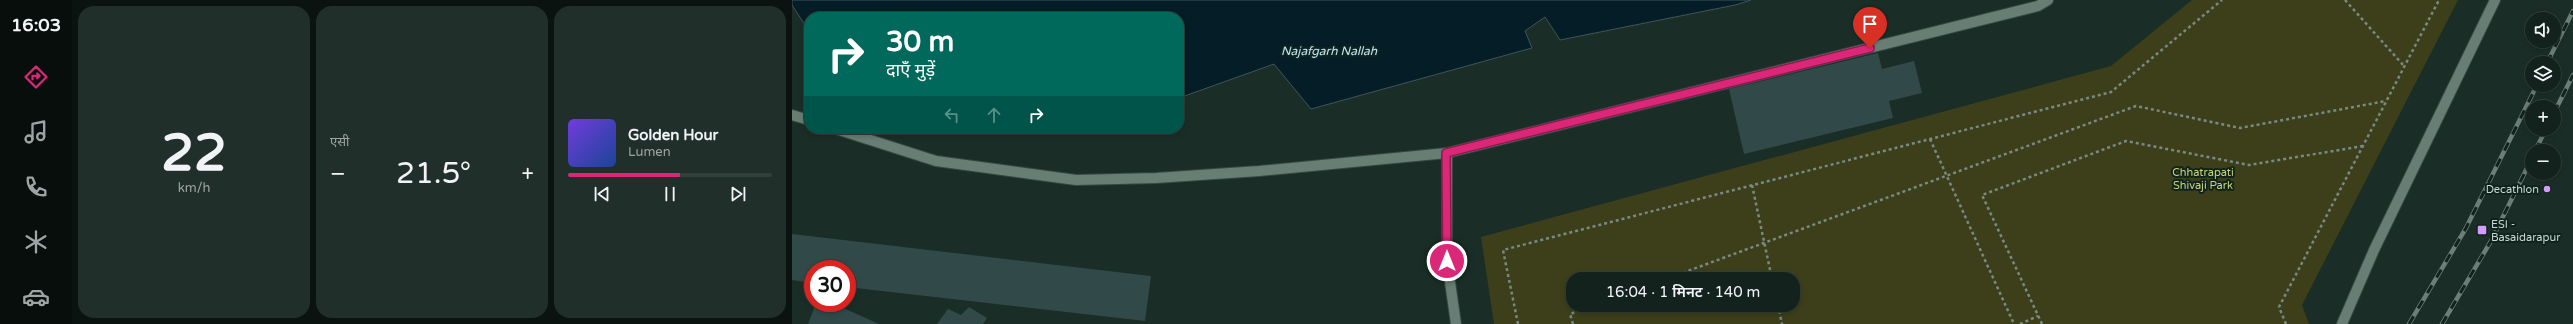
<!DOCTYPE html>
<html lang="hi">
<meta charset="utf-8">
<style>
:root{--surface:#14221d;--page:#212f2a;--text:#f1f3f6;--muted:#9da4a4;--line:#333f3b;--accent:#db2777}
body{margin:0;font-family:"Varela Round","Noto Sans Devanagari",sans-serif;background:var(--page);color:var(--text);height:100vh;display:flex;flex-direction:column;font-size:15px;white-space:nowrap}
*{box-sizing:border-box;margin:0}
p{font-size:13px;color:var(--muted)}
.icon{flex:none;width:22px;height:22px;fill:none;stroke:currentColor;stroke-width:2;stroke-linecap:round;stroke-linejoin:round}
.map{position:relative;flex:1;overflow:hidden}
.panel{display:flex;flex-direction:column;gap:6px;padding:6px;background:#0b1310;width:720px}
.panel>*{flex:none}
.top-card{position:absolute;left:12px;top:12px;width:380px;height:122px;border-radius:16px;box-shadow:0 2px 6px #0003,0 0 0 1px var(--line);background:#00695c;color:#fff;overflow:hidden}
.fabs{position:absolute;left:1733px;top:12px;display:grid;gap:8px}
.fabs a{display:grid;place-items:center;width:36px;height:36px;border-radius:50%;background:var(--surface);box-shadow:0 2px 6px #0003,0 0 0 1px var(--line);font-size:20px}
.speed{position:absolute;left:12px;top:260px;display:flex;gap:8px;font-size:20px;font-weight:700;text-align:center}
.speed>*{display:grid;place-content:center;width:52px;height:52px;border-radius:50%;background:var(--surface);box-shadow:0 2px 6px #0003,0 0 0 1px var(--line);line-height:1}
.speed .limit{border:6px solid #d22;background:#fff;color:#111}
.pin{position:absolute;display:grid;place-items:center;width:34px;height:34px;color:#fff;margin:-41px -17px;border-radius:50% 50% 50% 0;rotate:-45deg;box-shadow:0 0 4px #0007}
.pin .icon{rotate:45deg}
.me{position:absolute;width:44px;margin:-22px;rotate:0deg;stroke-linejoin:round;filter:drop-shadow(0 0 3px #0008)}
.turn{display:flex;align-items:center;gap:14px;height:84px;padding:0 16px;font-size:18px}
.turn .icon{width:52px;height:52px;stroke-width:2.5}
.turn b{display:block;font-size:28px;line-height:34px}
.lanes{display:flex;align-items:center;height:38px;padding:0 16px;background:#0003;justify-content:center;gap:20px;direction:ltr}
.lanes .off{opacity:.35}
.big{font-size:30px;font-weight:600;line-height:1.1}
.panel .widget{flex:1;display:flex;flex-direction:column;justify-content:center;gap:6px;min-width:0;padding:0 14px;border-radius:16px;background:var(--page)}
.panel .dial{align-items:center;gap:0}
.dial b{font-size:52px;line-height:1}
.song{display:flex;align-items:center;gap:12px}
.cover{width:48px;height:48px;border-radius:6px;background:linear-gradient(135deg,hsl(260 70% 55%),hsl(220 70% 35%))}
.played{height:4px;border-radius:2px;background:linear-gradient(90deg,var(--accent) 55%,var(--line) 55%)}
.keys{display:flex;justify-content:space-around;direction:ltr}
.heat{display:flex;justify-content:space-between;align-items:center;font-size:22px;direction:ltr}
.panel .tiles{flex:1;display:grid;gap:6px;grid-template-columns:repeat(3,1fr)}
.trip{position:absolute;left:774px;top:272px;width:234px;height:40px;border-radius:16px;background:var(--surface);box-shadow:0 2px 6px #0003,0 0 0 1px var(--line);font-weight:600;line-height:40px;text-align:center}
main{display:flex;flex:1;min-height:0}
.menu{display:flex;flex-direction:column;width:72px;justify-content:space-around;align-items:center;background:#080e0c;color:var(--muted)}
.menu .icon{width:28px;height:28px}
.menu .current{color:var(--accent)}
.menu b{font-size:18px;color:var(--text)}
.map>svg:first-child{display:block}
.green{fill:#3c3f1a;fill-rule:evenodd}
.water{fill:#051d26;stroke:#405459}
.building{fill:#32494a}
.lines{fill:none;stroke-linecap:round;stroke-linejoin:round}
.minor-casing{stroke:#374842;stroke-width:12}
.path{stroke:#798983;stroke-width:2.5;stroke-dasharray:3 3;stroke-linecap:butt}
.minor{stroke:#687e75;stroke-width:10}
.rail-casing{stroke:#6d7d77;stroke-width:4.5}
.rail{stroke:#10241d;stroke-width:3;stroke-dasharray:9;stroke-linecap:butt}
.route-casing{stroke:#8e194d;stroke-width:10}
.route{stroke:#db2777;stroke-width:7}
.poi-dot{fill:#d69bfa;stroke:#10241d;stroke-width:1.5}
.labels{text-anchor:middle;dominant-baseline:central;stroke-width:4;stroke-linejoin:round;paint-order:stroke}
.park-label{font-size:11px;fill:#cad378;stroke:#10241d}
.poi-label{font-size:11px;fill:#cad6d1;stroke:#10241d;text-anchor:end}
.water-label{font-size:12px;font-style:italic;fill:#bfe5f7;stroke:#10241d}
</style>
<main>
<nav class="menu">
<b>16:03</b>
<svg class="icon current" aria-label="directions" viewBox="0 0 24 24"><path d="M12 3l9 9-9 9-9-9zM9 14v-3h6M13 9l2 2-2 2"/></svg>
<svg class="icon" aria-label="music" viewBox="0 0 24 24"><path d="M9 18V5l10-2v13"/><circle cx="6" cy="18" r="3"/><circle cx="16" cy="16" r="3"/></svg>
<svg class="icon" aria-label="phone" viewBox="0 0 24 24"><path d="M5 4h4l2 5-3 2q2 4 5 5l2-3 5 2v4C11 20 4 13 5 4z"/></svg>
<svg class="icon" aria-label="climate" viewBox="0 0 24 24"><path d="M12 3v18M4 7l16 10M4 17L20 7"/></svg>
<svg class="icon" aria-label="car" viewBox="0 0 24 24"><path d="M5 17H2v-5l4-1 3-4h7l3 4 3 1v5h-3M9 17h6M6 11h13"/><circle cx="7" cy="17" r="2"/><circle cx="17" cy="17" r="2"/></svg>
</nav>
<section class="panel">
<div class="tiles">
<div class="widget dial"><b>22</b><p>km/h</p></div>
<div class="widget"><p>एसी</p>
<div class="heat"><a>−</a><b class="big">21.5°</b><a>+</a></div>
</div>
<div class="widget">
<div class="song"><i class="cover"></i><div><b>Golden Hour</b><p>Lumen</p></div></div>
<div class="played"></div>
<div class="keys"><svg class="icon" aria-label="previous" viewBox="0 0 24 24"><path d="M18 5L8 12l10 7zM5 5v14"/></svg><svg class="icon" aria-label="pause" viewBox="0 0 24 24"><path d="M8 5v14M16 5v14"/></svg><svg class="icon" aria-label="next" viewBox="0 0 24 24"><path d="M6 5l10 7-10 7zM19 5v14"/></svg></div>
</div>
</div>
</section>
<div class="map">
<svg width="1781" height="324" viewBox="0 0 1781 324">
<rect width="100%" height="100%" fill="#1a2e27"/>
<path class="green" d="M1400,0H1666L1510,305L1517,324H702L689,237L1319,66ZM781,279H1001V305H781Z"/>
<path class="water" d="M0,0H959L943,5L768,40L753,17L733,31L740,48L519,109L482,64L387,98V17H17V31L0,5Z"/>
<g class="building">
<path d="M1086,53L1090,69L1122,61L1130,93L1097,101L1101,118L952,154L937,89Z"/>
<path d="M0,234L359,276L353,321L55,287V269H21V283L0,280Z"/>
<path d="M24,303H40L87,324H16Z"/>
<path d="M177,307L195,318L191,324H145L156,309L169,315Z"/>
</g>
<g class="lines">
<defs>
<g id="minor">
<path d="M0,115L17,120"/>
<path d="M44,129L144,161L284,180L364,178L467,171L655,153L1246,6L1256,0"/>
<path d="M655,153V261L664,324"/>
<path d="M1550,324L1582,250L1703,0"/>
</g>
</defs>
<use href="#minor" class="minor-casing"/>
<g class="path">
<path d="M1553,0L1612,66"/>
<path d="M1138,139L1222,324"/>
<path d="M960,185L980,279"/>
<path d="M874,279L1344,106L1448,128L1594,101"/>
<path d="M986,305L990,324"/>
<path d="M726,324L711,250L1319,92L1430,0"/>
<path d="M781,324L778,314L803,305"/>
<path d="M1228,324L1246,316"/>
<path d="M1250,324L1190,195L1334,141L1457,165L1571,146"/>
<path d="M1494,324L1487,307L1647,0"/>
</g>
<use href="#minor" class="minor"/>
<defs>
<g id="rail">
<path d="M1755,63L1781,11"/>
<path d="M1762,113L1781,75"/>
<path d="M1743,151L1754,129"/>
<path d="M1617,324L1674,228L1745,85"/>
<path d="M1650,324L1699,241L1740,158"/>
</g>
</defs>
<use href="#rail" class="rail-casing"/>
<use href="#rail" class="rail"/>
</g>
<g class="lines">
<defs>
<path id="route" d="M655,261L654,153L1078,48"/>
</defs>
<use href="#route" class="route-casing"/>
<use href="#route" class="route"/>
</g>
<g class="poi-dot">
<circle cx="1755" cy="189" r="4"/>
<rect x="1685" y="225" width="10" height="10" rx="2"/>
</g>
<g class="labels">
<g class="park-label">
<text x="1411" y="172">Chhatrapati<tspan x="1411" dy="13">Shivaji Park</tspan></text>
</g>
<g class="poi-label">
<text x="1747" y="189">Decathlon</text>
<text x="1699" y="224" text-anchor="start">ESI -<tspan x="1699" dy="13">Basaidarapur</tspan></text>
</g>
<g class="water-label">
<text x="537" y="51">Najafgarh Nallah</text>
</g>
</g>
</svg>
<div class="fabs">
<a><svg class="icon" aria-label="sound" viewBox="0 0 24 24"><path d="M4 9h4l5-4v14l-5-4H4zM17 9q2 3 0 6"/></svg></a>
<a><svg class="icon" aria-label="layers" viewBox="0 0 24 24"><path d="M12 4l9 5-9 5-9-5zM3 14l9 5 9-5"/></svg></a>
<a>+</a>
<a>−</a>
</div>
<div class="speed"><div class="limit">30</div></div>
<div class="pin" style="left:1078px;top:48px;background:#d93025"><svg class="icon" aria-label="arrive" viewBox="0 0 24 24"><path d="M6 21V4h12l-3 4 3 4H6"/></svg></div>
<svg class="me" style="left:655px;top:261px" viewBox="-20 -20 40 40"><circle r="17" fill="#db2777" stroke="#fff" stroke-width="3"/><path d="M0-11L8 9 0 5-8 9z" fill="#fff"/></svg>
<div class="trip">16:04 · 1 मिनट · 140 m</div>
<div class="top-card">
<div class="turn"><svg class="icon" aria-label="right" viewBox="0 0 24 24"><path d="M7 20v-9h11M14 6l5 5-5 5"/></svg><div><b>30 m</b>दाएँ मुड़ें</div></div>
<div class="lanes"><svg class="icon off" aria-label="left" viewBox="0 0 24 24"><path d="M17 20v-9H6M10 6l-5 5 5 5"/></svg><svg class="icon off" aria-label="ahead" viewBox="0 0 24 24"><path d="M12 20V5M6 11l6-6 6 6"/></svg><svg class="icon" aria-label="right" viewBox="0 0 24 24"><path d="M7 20v-9h11M14 6l5 5-5 5"/></svg></div>
</div>
</div>
</main>
